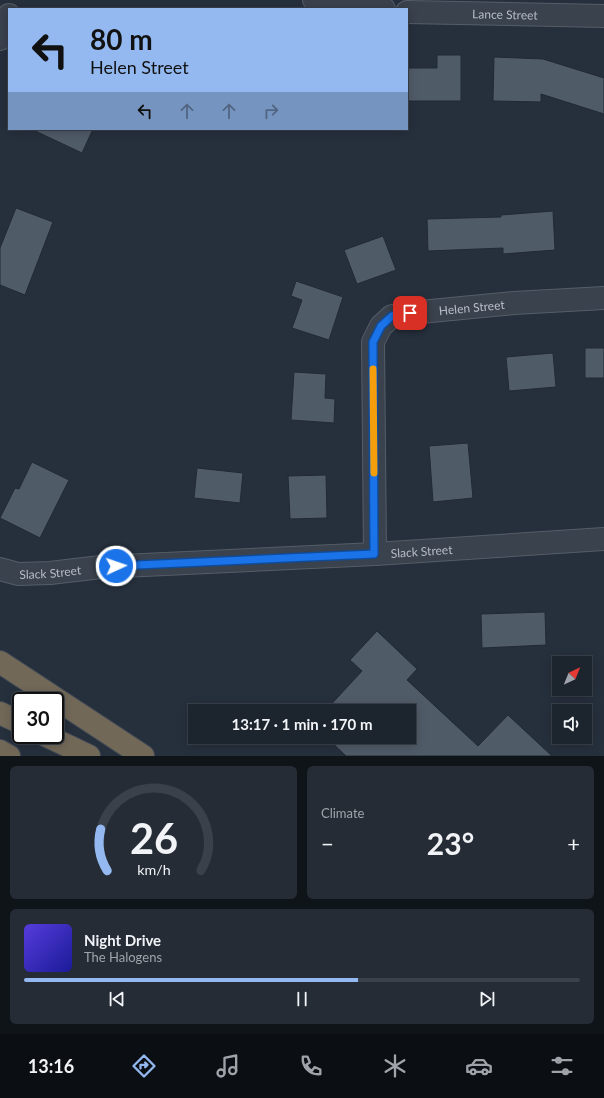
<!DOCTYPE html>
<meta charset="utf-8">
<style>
:root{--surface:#1c242e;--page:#252c36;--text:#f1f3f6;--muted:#a0a4aa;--line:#3a414a;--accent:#93b9f0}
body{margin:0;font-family:Lato,sans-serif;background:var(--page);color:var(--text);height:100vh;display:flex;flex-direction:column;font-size:15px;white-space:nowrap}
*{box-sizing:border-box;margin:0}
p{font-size:13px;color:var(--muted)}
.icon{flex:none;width:22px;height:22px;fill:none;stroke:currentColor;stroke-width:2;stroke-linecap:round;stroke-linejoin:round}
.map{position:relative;height:756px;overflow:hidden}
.details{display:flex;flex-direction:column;gap:10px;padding:10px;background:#0f1419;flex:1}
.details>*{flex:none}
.hud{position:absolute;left:8px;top:8px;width:400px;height:122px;border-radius:0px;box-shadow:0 2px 10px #0003,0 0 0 1px var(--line);background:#93b9f0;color:#111;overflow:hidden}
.needle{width:26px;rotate:43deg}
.buttons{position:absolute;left:552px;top:656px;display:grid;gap:8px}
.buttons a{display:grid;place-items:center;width:40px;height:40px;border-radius:0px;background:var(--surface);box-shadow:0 2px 10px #0003,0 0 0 1px var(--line);font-size:20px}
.speed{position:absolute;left:12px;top:692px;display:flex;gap:8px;font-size:20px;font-weight:700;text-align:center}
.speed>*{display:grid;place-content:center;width:52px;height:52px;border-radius:50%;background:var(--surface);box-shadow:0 2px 10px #0003,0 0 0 1px var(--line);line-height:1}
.speed .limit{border:2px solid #111;border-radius:6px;background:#fff;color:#111}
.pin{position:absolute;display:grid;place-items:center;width:34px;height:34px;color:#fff;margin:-17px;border-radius:8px;box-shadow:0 2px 6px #0006}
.me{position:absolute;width:44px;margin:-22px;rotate:87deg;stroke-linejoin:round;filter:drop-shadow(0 0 3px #0008)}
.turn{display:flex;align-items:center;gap:14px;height:84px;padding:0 16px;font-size:18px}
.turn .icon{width:52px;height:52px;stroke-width:2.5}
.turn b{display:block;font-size:28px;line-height:34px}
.lanes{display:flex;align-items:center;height:38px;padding:0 16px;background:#0003;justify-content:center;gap:20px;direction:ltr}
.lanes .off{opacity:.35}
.big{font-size:30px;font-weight:700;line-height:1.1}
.details .card{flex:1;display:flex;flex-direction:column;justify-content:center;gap:6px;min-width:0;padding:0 14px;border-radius:6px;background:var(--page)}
.details .dial{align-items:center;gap:0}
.dial svg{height:104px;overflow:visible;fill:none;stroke:var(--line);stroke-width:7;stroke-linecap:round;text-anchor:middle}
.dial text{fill:var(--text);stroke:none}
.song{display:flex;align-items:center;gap:12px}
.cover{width:48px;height:48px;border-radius:6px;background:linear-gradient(135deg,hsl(250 70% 55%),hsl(240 70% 35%))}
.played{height:4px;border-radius:2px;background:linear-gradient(90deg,var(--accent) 60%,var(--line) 60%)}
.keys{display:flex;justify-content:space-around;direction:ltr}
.heat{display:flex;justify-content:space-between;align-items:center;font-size:22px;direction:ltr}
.details .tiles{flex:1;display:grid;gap:10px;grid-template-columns:1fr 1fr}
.card:last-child{grid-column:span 2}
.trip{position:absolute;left:188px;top:704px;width:228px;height:40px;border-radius:0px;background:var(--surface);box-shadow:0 2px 10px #0003,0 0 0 1px var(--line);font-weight:700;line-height:40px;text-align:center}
.dock{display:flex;height:64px;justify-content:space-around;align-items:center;background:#0b0e12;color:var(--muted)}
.dock .icon{width:28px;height:28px}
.dock .on{color:var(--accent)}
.dock b{font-size:18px;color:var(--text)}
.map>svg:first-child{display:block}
.building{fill:#505b68;stroke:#212934}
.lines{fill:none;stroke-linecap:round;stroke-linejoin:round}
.minor-casing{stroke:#555d68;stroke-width:24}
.motorway-casing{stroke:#454d58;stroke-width:24}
.minor{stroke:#3a424d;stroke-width:22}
.motorway{stroke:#726858;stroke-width:22}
.route-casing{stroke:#114b97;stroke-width:10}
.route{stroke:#1a73e8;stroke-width:7}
.slow{stroke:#f59e0b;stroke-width:7}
.labels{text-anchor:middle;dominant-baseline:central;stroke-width:4;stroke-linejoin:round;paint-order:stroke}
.street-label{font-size:12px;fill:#b6bdc8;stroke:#1f2732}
</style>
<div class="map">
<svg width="604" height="756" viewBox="0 0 604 756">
<rect width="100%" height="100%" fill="#26303d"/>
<g class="building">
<path d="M437,55H461V101H407V68H437Z"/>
<path d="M494,57L543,59L604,78V114L541,94V102L493,101Z"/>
<path d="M31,129H93L82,153Z"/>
<path d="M16,208L53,222L25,295L0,285V248Z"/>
<path d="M553,211L555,250L503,254V248L428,251L427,219L501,217V215Z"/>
<path d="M383,236L396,270L357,284L344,250Z"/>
<path d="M296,281L343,297L329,340L292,328L302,300L291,296Z"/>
<rect x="585" y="348" width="19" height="30"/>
<path d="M553,353L556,387L509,391L506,357Z"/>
<path d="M294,372L326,374L325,398L335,399L334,423L291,420Z"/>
<path d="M468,443L473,498L433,502L429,446Z"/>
<path d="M32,462L69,480L40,538L0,518L15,488L19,489Z"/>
<path d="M197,468L243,473L240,503L194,498Z"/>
<path d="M326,475L327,518L290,519L288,476Z"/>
<path d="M545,612L546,645L482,648L481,614Z"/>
<path d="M377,631L417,669L407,680L478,746L508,715L552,756H346L326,737H409V711H325L362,671L350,660Z"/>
</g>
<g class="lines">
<defs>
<g id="minor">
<path d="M314,0L384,9"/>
<path id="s1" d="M407,12L604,16"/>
<path d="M0,39L9,15"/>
<path id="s2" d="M375,554L373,342L381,326L392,316L410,313L514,303L604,298"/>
<path id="s3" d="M0,569L18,574L50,573L101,567L375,554L604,539"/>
</g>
<g id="motorway">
<path d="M0,662L143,756"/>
<path d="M0,713L21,723"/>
<path d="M45,735L89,756"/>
<path d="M0,751L9,756"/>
</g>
</defs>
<use href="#minor" class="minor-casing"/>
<use href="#motorway" class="motorway-casing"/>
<use href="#minor" class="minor"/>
<use href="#motorway" class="motorway"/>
</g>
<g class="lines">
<defs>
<path id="route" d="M116,566L374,554L373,342L381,326L392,316L410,313"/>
</defs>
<use href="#route" class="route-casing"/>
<use href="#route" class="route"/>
<path class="slow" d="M373,369L374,473"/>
</g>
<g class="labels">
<g class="street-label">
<text stroke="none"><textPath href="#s1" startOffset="98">Lance Street</textPath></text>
<text stroke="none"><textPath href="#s2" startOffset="325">Helen Street</textPath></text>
<text stroke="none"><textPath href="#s3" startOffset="423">Slack Street</textPath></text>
<text stroke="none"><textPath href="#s3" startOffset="51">Slack Street</textPath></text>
</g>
</g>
</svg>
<div class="buttons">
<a><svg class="needle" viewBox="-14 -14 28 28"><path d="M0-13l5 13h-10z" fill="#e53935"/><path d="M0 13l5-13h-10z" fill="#a0a4aa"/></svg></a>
<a><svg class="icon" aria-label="sound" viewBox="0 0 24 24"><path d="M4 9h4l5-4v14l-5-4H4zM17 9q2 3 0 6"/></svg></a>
</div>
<div class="speed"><div class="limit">30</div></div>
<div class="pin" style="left:410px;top:313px;background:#d93025"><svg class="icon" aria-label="arrive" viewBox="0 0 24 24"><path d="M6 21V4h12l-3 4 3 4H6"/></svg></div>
<svg class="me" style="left:116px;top:566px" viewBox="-20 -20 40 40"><circle r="17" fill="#1a73e8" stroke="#fff" stroke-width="3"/><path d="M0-11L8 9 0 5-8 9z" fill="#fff"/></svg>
<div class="trip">13:17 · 1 min · 170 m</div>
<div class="hud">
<div class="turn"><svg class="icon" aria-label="left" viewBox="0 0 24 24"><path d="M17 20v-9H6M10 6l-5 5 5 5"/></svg><div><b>80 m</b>Helen Street</div></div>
<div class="lanes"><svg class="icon" aria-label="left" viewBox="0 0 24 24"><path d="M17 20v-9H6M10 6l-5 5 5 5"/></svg><svg class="icon off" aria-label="ahead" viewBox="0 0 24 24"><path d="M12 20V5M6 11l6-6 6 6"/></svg><svg class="icon off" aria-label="ahead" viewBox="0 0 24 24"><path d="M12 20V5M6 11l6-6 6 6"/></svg><svg class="icon off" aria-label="right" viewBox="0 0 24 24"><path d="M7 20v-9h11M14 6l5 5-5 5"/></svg></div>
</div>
</div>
<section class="details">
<div class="tiles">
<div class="card dial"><svg viewBox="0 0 100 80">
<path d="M14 69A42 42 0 1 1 86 69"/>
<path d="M14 69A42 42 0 0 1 9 37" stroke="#93b9f0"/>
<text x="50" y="56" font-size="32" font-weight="700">26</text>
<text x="50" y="72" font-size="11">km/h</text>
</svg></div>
<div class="card"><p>Climate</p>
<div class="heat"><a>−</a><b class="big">23°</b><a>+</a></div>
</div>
<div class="card">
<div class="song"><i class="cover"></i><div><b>Night Drive</b><p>The Halogens</p></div></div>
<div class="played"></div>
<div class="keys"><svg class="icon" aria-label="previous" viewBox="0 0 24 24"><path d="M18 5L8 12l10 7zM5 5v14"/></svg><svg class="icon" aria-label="pause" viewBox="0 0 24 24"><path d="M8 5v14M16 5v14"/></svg><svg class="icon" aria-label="next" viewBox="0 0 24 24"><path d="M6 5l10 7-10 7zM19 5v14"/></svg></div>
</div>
</div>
</section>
<nav class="dock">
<b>13:16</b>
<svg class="icon on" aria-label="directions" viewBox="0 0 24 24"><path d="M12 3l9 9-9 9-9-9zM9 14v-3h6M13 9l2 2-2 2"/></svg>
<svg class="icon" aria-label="music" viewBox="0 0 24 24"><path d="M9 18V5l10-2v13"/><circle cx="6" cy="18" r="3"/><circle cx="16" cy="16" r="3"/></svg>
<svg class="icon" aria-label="phone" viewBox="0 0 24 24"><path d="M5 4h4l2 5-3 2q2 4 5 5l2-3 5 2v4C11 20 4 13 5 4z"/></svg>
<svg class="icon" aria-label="climate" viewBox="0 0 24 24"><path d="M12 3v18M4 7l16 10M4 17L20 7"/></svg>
<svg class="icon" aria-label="car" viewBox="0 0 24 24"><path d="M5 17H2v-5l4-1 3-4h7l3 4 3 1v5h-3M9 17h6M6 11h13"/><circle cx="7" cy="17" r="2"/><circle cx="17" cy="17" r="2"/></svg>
<svg class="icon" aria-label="filters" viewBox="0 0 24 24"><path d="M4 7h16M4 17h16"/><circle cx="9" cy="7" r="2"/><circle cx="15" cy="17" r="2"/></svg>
</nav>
